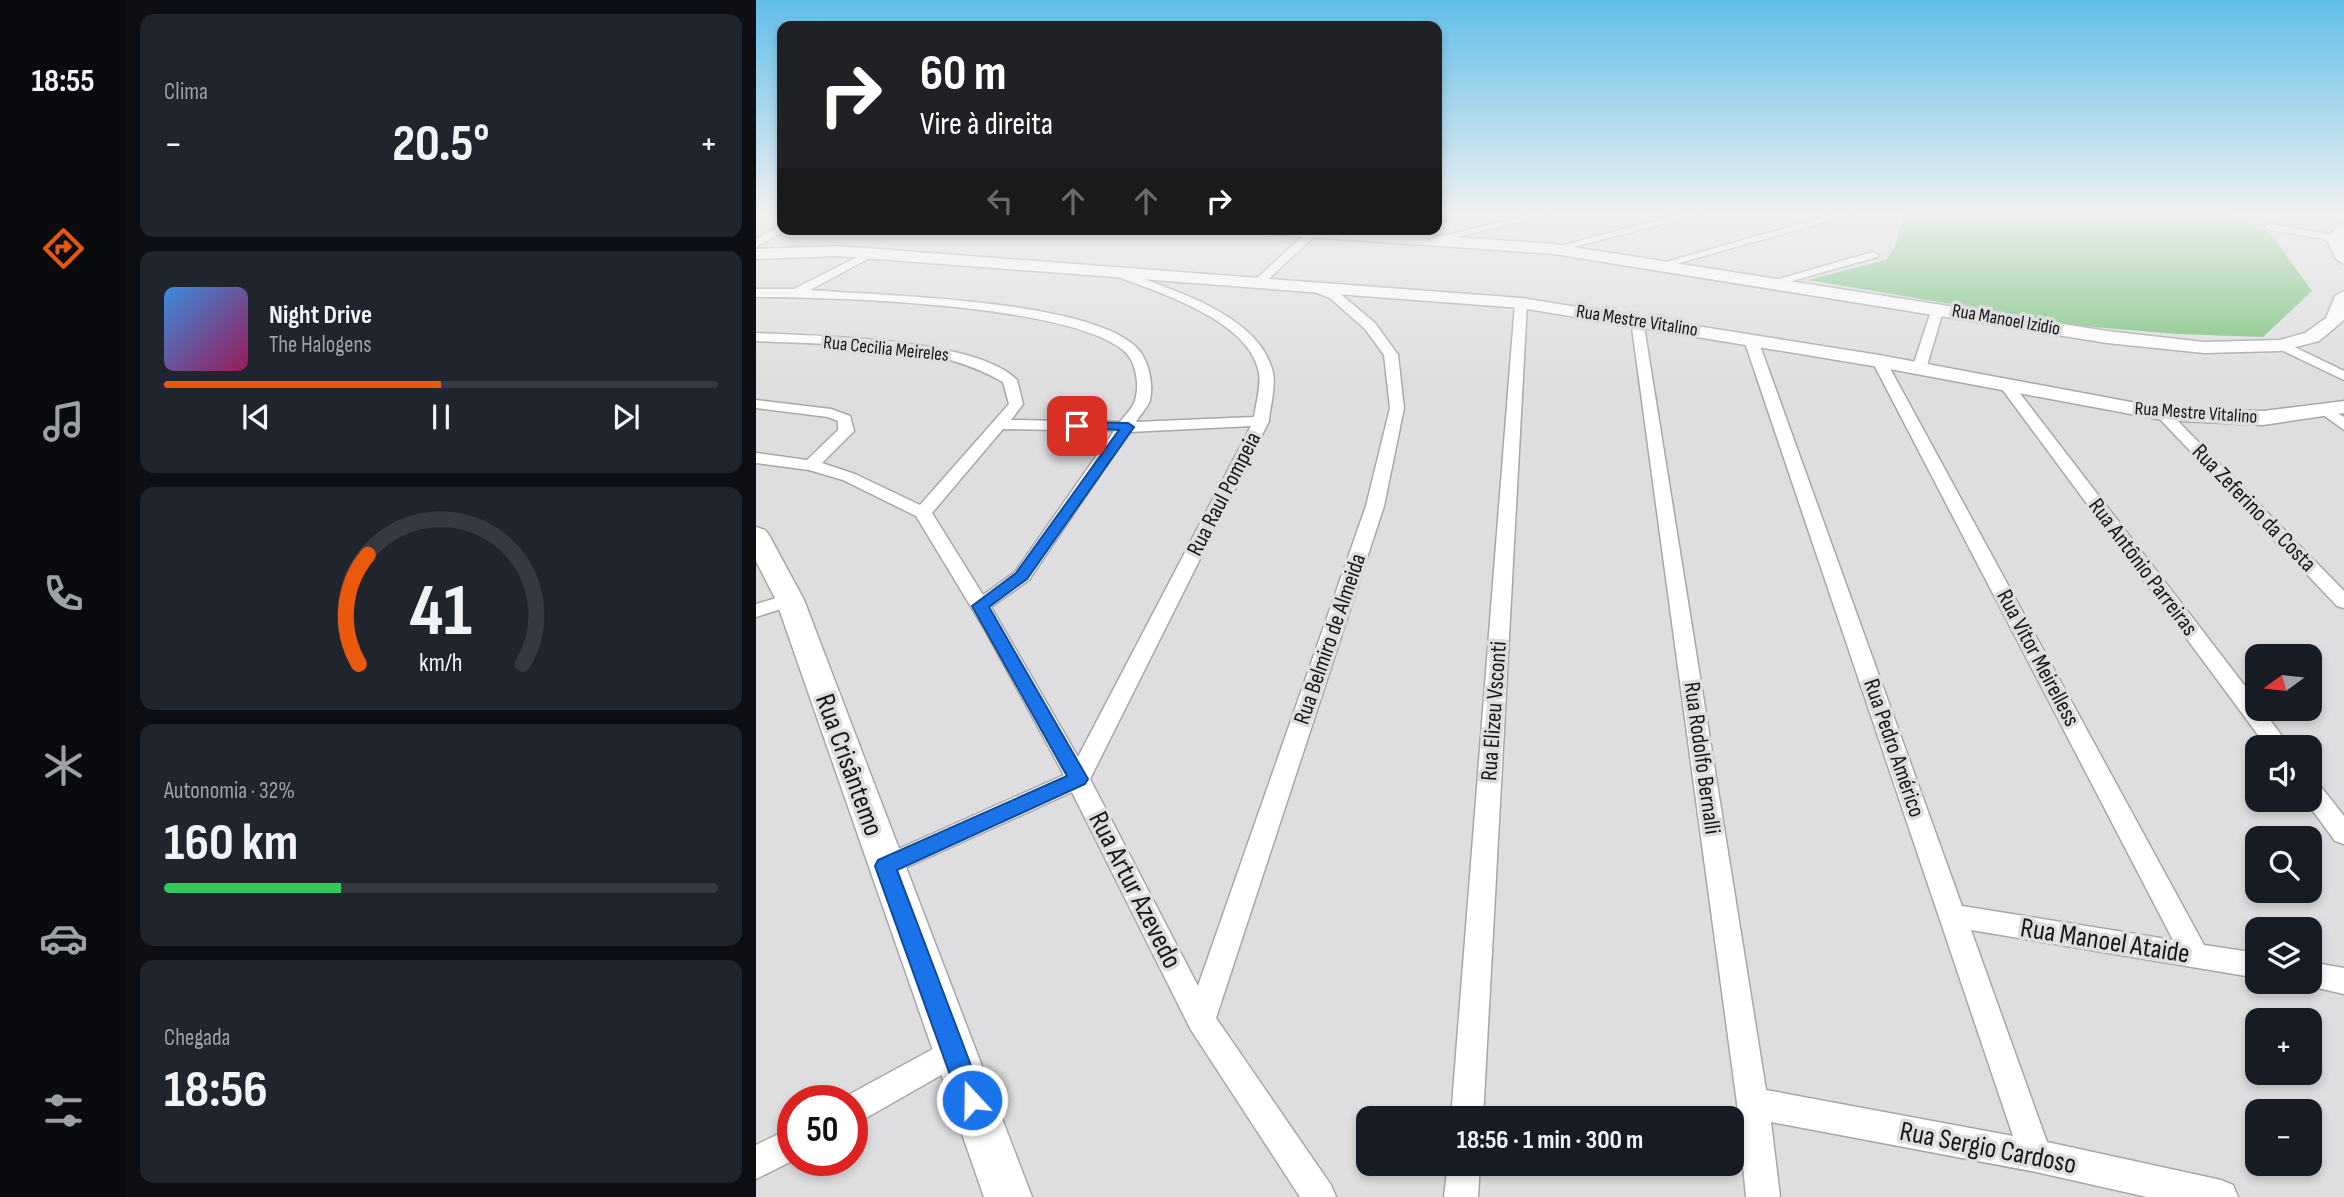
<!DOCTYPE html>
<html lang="pt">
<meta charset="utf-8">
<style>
:root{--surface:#171b24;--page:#20242c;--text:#f1f3f6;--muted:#9ea1a6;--line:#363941;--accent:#ea580c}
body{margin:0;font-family:"Sofia Sans Condensed",sans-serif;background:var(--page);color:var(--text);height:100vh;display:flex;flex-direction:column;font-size:26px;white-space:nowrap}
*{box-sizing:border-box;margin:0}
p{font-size:23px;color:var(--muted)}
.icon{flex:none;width:38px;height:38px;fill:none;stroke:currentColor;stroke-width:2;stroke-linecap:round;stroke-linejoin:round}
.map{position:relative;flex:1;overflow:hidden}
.panel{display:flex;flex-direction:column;gap:14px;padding:14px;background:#0d0f14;width:630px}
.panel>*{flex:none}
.banner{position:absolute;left:21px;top:21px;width:665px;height:214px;border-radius:14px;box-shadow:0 4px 10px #0003;background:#202124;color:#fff;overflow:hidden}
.needle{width:46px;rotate:255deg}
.controls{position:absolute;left:1489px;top:644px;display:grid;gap:14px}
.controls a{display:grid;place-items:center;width:77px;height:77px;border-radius:14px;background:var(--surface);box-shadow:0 4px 10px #0003;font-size:35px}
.speed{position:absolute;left:21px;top:1085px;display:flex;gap:14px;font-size:35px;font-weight:700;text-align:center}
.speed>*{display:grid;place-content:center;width:91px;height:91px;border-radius:50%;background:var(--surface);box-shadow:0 4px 10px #0003;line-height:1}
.speed .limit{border:10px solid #d22;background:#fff;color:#111}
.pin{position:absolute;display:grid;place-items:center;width:60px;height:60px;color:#fff;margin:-30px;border-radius:14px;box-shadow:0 4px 10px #0006}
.me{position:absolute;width:77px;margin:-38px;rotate:339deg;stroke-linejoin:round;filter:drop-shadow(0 0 5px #0008)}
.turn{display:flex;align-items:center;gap:24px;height:147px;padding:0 28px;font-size:32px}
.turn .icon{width:91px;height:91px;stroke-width:2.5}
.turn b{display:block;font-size:49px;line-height:60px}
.lanes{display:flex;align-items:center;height:66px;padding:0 28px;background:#0003;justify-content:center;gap:35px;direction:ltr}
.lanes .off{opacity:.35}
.big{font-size:52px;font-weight:700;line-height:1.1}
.panel .card{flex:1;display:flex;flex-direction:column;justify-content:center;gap:10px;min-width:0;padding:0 24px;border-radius:14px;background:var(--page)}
.panel .dial{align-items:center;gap:0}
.dial svg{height:182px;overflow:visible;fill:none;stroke:var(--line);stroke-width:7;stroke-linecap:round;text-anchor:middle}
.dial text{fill:var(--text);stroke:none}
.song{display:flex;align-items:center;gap:21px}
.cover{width:84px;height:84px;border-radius:10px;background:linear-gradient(135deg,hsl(210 70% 55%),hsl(330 70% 35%))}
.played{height:7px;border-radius:4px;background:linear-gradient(90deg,var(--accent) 50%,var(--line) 50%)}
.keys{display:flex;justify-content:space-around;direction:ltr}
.heat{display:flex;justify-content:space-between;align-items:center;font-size:38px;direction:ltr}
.charge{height:10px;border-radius:5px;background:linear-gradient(90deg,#34c759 32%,var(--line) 0)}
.trip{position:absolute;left:600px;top:1106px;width:388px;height:70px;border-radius:14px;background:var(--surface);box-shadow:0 4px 10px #0003;font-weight:700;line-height:70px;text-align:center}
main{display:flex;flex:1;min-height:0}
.tabs{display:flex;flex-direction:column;width:126px;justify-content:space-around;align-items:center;background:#090b0e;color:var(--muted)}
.tabs .icon{width:49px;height:49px}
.tabs .on{color:var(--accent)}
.tabs b{font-size:32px;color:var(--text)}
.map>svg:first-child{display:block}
.forest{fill:#79c27a}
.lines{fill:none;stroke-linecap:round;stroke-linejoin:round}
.street-casing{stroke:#a7a7a9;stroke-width:3}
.secondary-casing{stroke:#a7a7a9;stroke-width:3}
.street{fill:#fff;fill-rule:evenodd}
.secondary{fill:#fff;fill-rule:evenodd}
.route{fill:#1a73e8;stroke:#114b97;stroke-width:2}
.labels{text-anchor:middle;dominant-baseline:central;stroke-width:7;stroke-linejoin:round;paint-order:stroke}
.far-street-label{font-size:19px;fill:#171718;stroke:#dedee0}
.street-label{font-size:23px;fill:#171718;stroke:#dedee0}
.near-street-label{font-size:28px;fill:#171718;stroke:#dedee0}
</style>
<main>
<nav class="tabs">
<b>18:55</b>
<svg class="icon on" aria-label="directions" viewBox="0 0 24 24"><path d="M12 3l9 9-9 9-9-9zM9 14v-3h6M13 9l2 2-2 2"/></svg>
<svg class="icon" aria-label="music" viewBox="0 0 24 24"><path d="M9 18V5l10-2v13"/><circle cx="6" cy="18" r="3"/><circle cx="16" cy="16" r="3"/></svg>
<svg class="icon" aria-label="phone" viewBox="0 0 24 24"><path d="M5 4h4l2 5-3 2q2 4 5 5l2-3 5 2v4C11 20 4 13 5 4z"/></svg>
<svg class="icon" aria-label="climate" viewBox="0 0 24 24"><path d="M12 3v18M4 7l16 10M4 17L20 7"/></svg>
<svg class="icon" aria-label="car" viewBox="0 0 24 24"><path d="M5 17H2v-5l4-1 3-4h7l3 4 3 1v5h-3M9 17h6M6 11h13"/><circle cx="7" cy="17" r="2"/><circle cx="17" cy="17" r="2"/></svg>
<svg class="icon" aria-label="filters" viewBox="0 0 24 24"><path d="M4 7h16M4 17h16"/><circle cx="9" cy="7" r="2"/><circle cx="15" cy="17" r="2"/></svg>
</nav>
<section class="panel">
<div class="card"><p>Clima</p>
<div class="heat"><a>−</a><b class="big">20.5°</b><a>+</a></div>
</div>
<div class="card">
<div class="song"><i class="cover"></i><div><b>Night Drive</b><p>The Halogens</p></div></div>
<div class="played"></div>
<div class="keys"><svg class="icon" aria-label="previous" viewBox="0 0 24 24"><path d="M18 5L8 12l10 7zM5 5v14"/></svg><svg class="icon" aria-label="pause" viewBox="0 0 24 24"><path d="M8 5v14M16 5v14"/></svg><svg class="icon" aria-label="next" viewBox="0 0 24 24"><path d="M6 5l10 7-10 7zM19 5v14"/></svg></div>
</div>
<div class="card dial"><svg viewBox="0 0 100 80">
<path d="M14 69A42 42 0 1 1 86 69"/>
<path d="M14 69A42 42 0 0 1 18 21" stroke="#ea580c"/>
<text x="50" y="56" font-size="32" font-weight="700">41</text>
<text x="50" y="72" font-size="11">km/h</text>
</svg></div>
<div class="card"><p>Autonomia · 32%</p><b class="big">160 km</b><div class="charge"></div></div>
<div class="card"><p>Chegada</p><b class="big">18:56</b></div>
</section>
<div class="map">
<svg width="1588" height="1197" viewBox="0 0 1588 1197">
<rect width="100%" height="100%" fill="#dedee0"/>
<path class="forest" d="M1148,213H1469L1514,233L1556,291L1507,337L1422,334L1325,326L1052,280L1130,260L1139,247Z"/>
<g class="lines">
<defs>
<g id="street">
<path d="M780,213H799L677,243L672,240Z"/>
<path d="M930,213H948L798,252L793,249Z"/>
<path d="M1083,213H1100L909,267L899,265Z"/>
<path d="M1514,224L1578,235L1583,238L1578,241L1510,229L1509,227Z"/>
<path d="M26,225V229L30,230L0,247V239Z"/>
<path d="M575,229L561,234L507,284H499V280L553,230Z"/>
<path d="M115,250L121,253L119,255L54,290C128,296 324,299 378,345C392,357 398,382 394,400C392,407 384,415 380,422L498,417C500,403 505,387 503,373C494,319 398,291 354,274V270H362C411,288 505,314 517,373C520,388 514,406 513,421L334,779L442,986L610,506L634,408L628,355L609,329L574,298L550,289V283H558L582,292L619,323L642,355L648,408L628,506L460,1018L575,1185L580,1197H544L435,1030L316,792L138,873L129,876L120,873L116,866L120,859L308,775L229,630L160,516L87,480L53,470L0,463V453L51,460L82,430V421L72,417L0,408V400L75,409L94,416L98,431L66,463L99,474L164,505L253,404L247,382C174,340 82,346 0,341V333C59,336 221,338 261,380L267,404L255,420L364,422C369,415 377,408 379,400C384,385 380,360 367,350C310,304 78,297 0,297V289H38ZM495,426L322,757L235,607L273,580L373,432ZM247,429L358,431L259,572L227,595L176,513Z"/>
<path d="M1117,252L1123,255L1121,257L1015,287L1009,283Z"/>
<path d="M765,299L771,303L727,1118H695L759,303Z"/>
<path d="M1182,304L1188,308L1170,369L1168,372H1158L1156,369L1176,308Z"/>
<path d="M881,316L887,320L1010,1090L1257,1136L988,340L995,336L1002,340L1206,906L1417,940L1116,361L1123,357L1130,361L1448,945L1502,953V978L1215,930L1291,1142L1465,1180L1477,1185L1482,1197H1391L1280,1172L1015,1122L1024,1197H990L981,1103L875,320Z"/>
<path d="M1528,342L1588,371V380L1523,349V343Z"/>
<path d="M1251,382L1256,383L1502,703V709H1506L1534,747H1511L1246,389L1244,386Z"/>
<path d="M1571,407L1588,417V430L1566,414L1564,411L1566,408Z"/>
<path d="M1407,410L1412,411L1588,591V608L1581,606L1402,417L1400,414Z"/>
<path d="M34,594L41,596L44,600L41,604L0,617V604Z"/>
<path d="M1554,780L1562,783L1588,816V844L1579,841L1549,800H1554Z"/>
<path d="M1554,962L1588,968V994L1544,984L1543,982H1554Z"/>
<path d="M197,1038L208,1042L212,1052L208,1062L96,1126V1101L85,1099Z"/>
<path d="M37,1127L38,1160L0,1179V1145Z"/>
<path d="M692,1164H724L722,1197H688Z"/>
</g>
<g id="secondary">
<path d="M1588,223V264L1580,259L1570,238L1583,225Z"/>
<path d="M505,229H582L798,244L1351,331L1448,342L1524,340L1549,333L1570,318L1579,296L1588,291V320L1563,341L1524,351L1448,353L1351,343L798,254L512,234Z"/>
<path d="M81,246L765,298L1123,355L1407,408L1507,411L1588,401V413L1507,425L1407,420L1123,367L765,308L81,256L0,259V249Z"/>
<path d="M0,527L9,530L13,535L48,600L276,1197H228L20,600L0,561Z"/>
</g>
</defs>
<use href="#street" class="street-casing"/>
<use href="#secondary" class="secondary-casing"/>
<use href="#street" class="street"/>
<use href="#secondary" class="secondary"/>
</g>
<linearGradient id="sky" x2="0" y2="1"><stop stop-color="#61bee8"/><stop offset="0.56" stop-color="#f0f0f1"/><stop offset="1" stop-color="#f0f0f1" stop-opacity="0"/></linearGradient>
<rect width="1588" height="381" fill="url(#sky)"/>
<path class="route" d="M321,422L372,423L378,427L271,579L233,607L332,779L329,784L141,870L228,1100L225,1109L216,1113L207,1109L203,1100L119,866L122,860L311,776L216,606L260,573L363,430L316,428V423Z"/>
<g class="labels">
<g class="far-street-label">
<text transform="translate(1250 320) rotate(10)">Rua Manoel Izidio</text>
<text transform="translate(881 321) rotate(9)">Rua Mestre Vitalino</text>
<text transform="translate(130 349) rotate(6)">Rua Cecilia Meireles</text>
<text transform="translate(1440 413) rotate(4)">Rua Mestre Vitalino</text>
</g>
<g class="street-label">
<text transform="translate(468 494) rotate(-63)">Rua Raul Pompeia</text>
<text transform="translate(1498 508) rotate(46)">Rua Zeferino da Costa</text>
<text transform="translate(1387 567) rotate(53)">Rua Antônio Parreiras</text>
<text transform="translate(574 639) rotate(-71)">Rua Belmiro de Almeida</text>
<text transform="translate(1282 658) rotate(62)">Rua Vitor Meirelless</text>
<text transform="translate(738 711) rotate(-86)">Rua Elizeu Vsconti</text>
<text transform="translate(1138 748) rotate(71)">Rua Pedro Américo</text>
<text transform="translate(946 758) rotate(82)">Rua Rodolfo Bernalli</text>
</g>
<g class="near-street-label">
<text transform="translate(93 765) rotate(70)">Rua Crisântemo</text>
<text transform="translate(379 890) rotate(63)">Rua Artur Azevedo</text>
<text transform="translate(1349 941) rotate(9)">Rua Manoel Ataide</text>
<text transform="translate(1232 1148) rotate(11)">Rua Sergio Cardoso</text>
</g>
</g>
</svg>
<div class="controls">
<a><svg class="needle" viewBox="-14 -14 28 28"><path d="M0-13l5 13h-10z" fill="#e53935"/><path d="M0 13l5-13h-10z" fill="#9ea1a6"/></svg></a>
<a><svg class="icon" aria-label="sound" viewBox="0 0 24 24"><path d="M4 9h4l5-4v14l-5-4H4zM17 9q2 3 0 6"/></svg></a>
<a><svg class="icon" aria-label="search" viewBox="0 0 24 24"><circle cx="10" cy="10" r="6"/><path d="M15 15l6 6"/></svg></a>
<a><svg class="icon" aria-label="layers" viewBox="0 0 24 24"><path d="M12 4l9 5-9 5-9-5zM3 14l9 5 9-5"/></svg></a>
<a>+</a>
<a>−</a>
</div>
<div class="speed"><div class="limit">50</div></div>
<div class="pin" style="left:321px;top:426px;background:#d93025"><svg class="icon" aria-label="arrive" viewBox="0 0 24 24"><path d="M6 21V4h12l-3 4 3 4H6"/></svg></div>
<svg class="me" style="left:216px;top:1100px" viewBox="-20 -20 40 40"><circle r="17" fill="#1a73e8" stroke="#fff" stroke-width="3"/><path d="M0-11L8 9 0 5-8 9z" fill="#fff"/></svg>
<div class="trip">18:56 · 1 min · 300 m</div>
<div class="banner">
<div class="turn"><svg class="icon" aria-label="right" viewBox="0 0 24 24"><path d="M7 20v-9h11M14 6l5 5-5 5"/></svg><div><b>60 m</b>Vire à direita</div></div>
<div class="lanes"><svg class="icon off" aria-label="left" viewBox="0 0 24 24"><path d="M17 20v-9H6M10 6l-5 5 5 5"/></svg><svg class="icon off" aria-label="ahead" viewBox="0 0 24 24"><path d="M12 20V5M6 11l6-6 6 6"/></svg><svg class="icon off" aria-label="ahead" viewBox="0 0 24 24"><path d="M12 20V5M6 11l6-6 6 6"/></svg><svg class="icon" aria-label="right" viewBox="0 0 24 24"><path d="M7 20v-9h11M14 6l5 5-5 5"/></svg></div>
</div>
</div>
</main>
